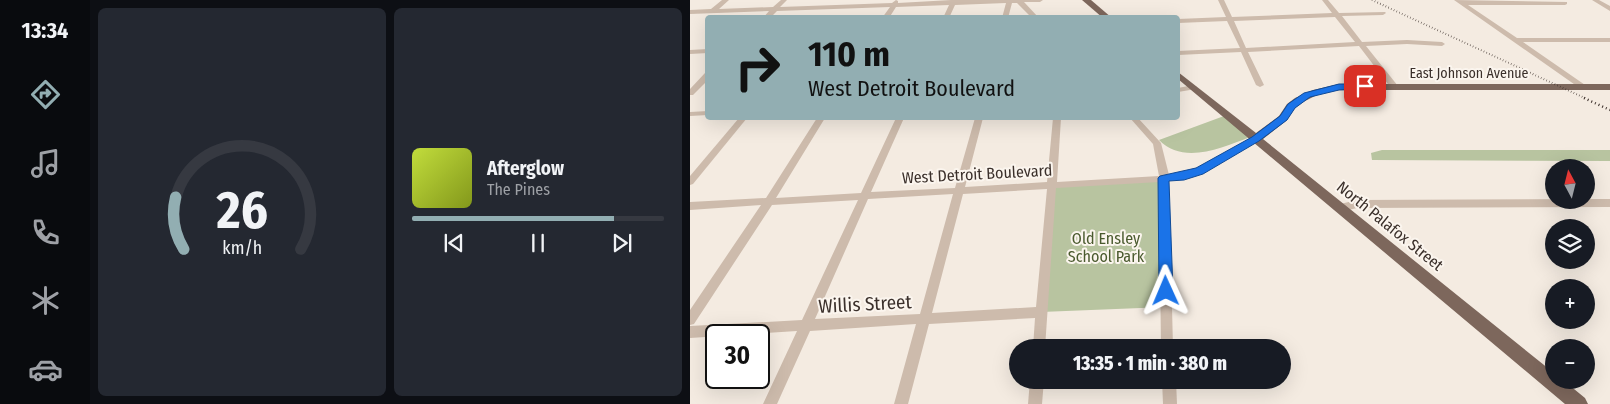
<!DOCTYPE html>
<meta charset="utf-8">
<style>
:root{--surface:#171b24;--page:#242831;--text:#f1f3f6;--muted:#9ea1a6;--line:#363941;--accent:#92aeb2}
body{margin:0;font-family:"Fira Sans Condensed",sans-serif;background:var(--page);color:var(--text);height:100vh;display:flex;flex-direction:column;font-size:19px;white-space:nowrap}
*{box-sizing:border-box;margin:0}
p{font-size:16px;color:var(--muted)}
.icon{flex:none;width:28px;height:28px;fill:none;stroke:currentColor;stroke-width:2;stroke-linecap:round;stroke-linejoin:round}
.map{position:relative;flex:1;overflow:hidden}
.sheet{display:flex;flex-direction:column;gap:8px;padding:8px;background:#0d0f14;width:600px}
.sheet>*{flex:none}
.banner{position:absolute;left:15px;top:15px;width:475px;height:105px;border-radius:5px;box-shadow:0 5px 20px #0002;background:#92aeb2;color:#111;overflow:hidden}
.needle{width:32px;rotate:353deg}
.fabs{position:absolute;left:855px;top:159px;display:grid;gap:10px}
.fabs a{display:grid;place-items:center;width:50px;height:50px;border-radius:50%;background:var(--surface);box-shadow:0 5px 20px #0002;font-size:25px}
.speed{position:absolute;left:15px;top:324px;display:flex;gap:10px;font-size:25px;font-weight:700;text-align:center}
.speed>*{display:grid;place-content:center;width:65px;height:65px;border-radius:50%;background:var(--surface);box-shadow:0 5px 20px #0002;line-height:1}
.speed .limit{border:2px solid #111;border-radius:8px;background:#fff;color:#111}
.pin{position:absolute;display:grid;place-items:center;width:42px;height:42px;color:#fff;margin:-21px;border-radius:10px;box-shadow:0 2px 8px #0006}
.me{position:absolute;width:55px;margin:-28px;rotate:359deg;stroke-linejoin:round;filter:drop-shadow(0 0 4px #0008)}
.turn{display:flex;align-items:center;gap:18px;height:105px;padding:0 20px;font-size:22px}
.turn .icon{width:65px;height:65px;stroke-width:2.5}
.turn b{display:block;font-size:35px;line-height:42px}
.sheet .card{flex:1;display:flex;flex-direction:column;justify-content:center;gap:8px;min-width:0;padding:0 18px;border-radius:8px;background:var(--page)}
.sheet .dial{align-items:center;gap:0}
.dial svg{height:130px;overflow:visible;fill:none;stroke:var(--line);stroke-width:7;stroke-linecap:round;text-anchor:middle}
.dial text{fill:var(--text);stroke:none}
.song{display:flex;align-items:center;gap:15px}
.cover{width:60px;height:60px;border-radius:8px;background:linear-gradient(135deg,hsl(70 70% 55%),hsl(70 70% 35%))}
.played{height:5px;border-radius:2px;background:linear-gradient(90deg,var(--accent) 80%,var(--line) 80%)}
.keys{display:flex;justify-content:space-around;direction:ltr}
.sheet .tiles{flex:1;display:grid;gap:8px;grid-template-columns:repeat(2,1fr)}
.trip{position:absolute;left:319px;top:339px;width:282px;height:50px;border-radius:25px;background:var(--surface);box-shadow:0 5px 20px #0002;font-weight:800;line-height:50px;text-align:center}
main{display:flex;flex:1;min-height:0}
.tabs{display:flex;flex-direction:column;width:90px;justify-content:space-around;align-items:center;background:#090b0e;color:var(--muted)}
.tabs .icon{width:35px;height:35px}
.tabs .on{color:var(--accent)}
.tabs b{font-size:22px;color:var(--text)}
.map>svg:first-child{display:block}
.green{fill:#b8c4a0}
.lines{fill:none;stroke-linecap:round;stroke-linejoin:round}
.minor{fill:#cdbbac;fill-rule:evenodd}
.major{fill:#7d675c;fill-rule:evenodd}
.rail-far1{stroke:#3b302b;stroke-width:2;stroke-dasharray:0.5 2.5;stroke-linecap:butt}
.rail{stroke:#3b302b;stroke-width:2.5;stroke-dasharray:1 3;stroke-linecap:butt}
.route{fill:#1a73e8;stroke:#114b97}
.labels{text-anchor:middle;dominant-baseline:central;stroke-width:4;stroke-linejoin:round;paint-order:stroke}
.far-street-label{font-size:14px;fill:#3b302b;stroke:#fbf5ee}
.street-label{font-size:16px;fill:#3b302b;stroke:#fbf5ee}
.park-label{font-size:16px;fill:#4a5a2e;stroke:#fbf5ee}
.near-street-label{font-size:19px;fill:#3b302b;stroke:#fbf5ee}
</style>
<main>
<nav class="tabs">
<b>13:34</b>
<svg class="icon on" aria-label="directions" viewBox="0 0 24 24"><path d="M12 3l9 9-9 9-9-9zM9 14v-3h6M13 9l2 2-2 2"/></svg>
<svg class="icon" aria-label="music" viewBox="0 0 24 24"><path d="M9 18V5l10-2v13"/><circle cx="6" cy="18" r="3"/><circle cx="16" cy="16" r="3"/></svg>
<svg class="icon" aria-label="phone" viewBox="0 0 24 24"><path d="M5 4h4l2 5-3 2q2 4 5 5l2-3 5 2v4C11 20 4 13 5 4z"/></svg>
<svg class="icon" aria-label="climate" viewBox="0 0 24 24"><path d="M12 3v18M4 7l16 10M4 17L20 7"/></svg>
<svg class="icon" aria-label="car" viewBox="0 0 24 24"><path d="M5 17H2v-5l4-1 3-4h7l3 4 3 1v5h-3M9 17h6M6 11h13"/><circle cx="7" cy="17" r="2"/><circle cx="17" cy="17" r="2"/></svg>
</nav>
<section class="sheet">
<div class="tiles">
<div class="card dial"><svg viewBox="0 0 100 80">
<path d="M14 69A42 42 0 1 1 86 69"/>
<path d="M14 69A42 42 0 0 1 9 37" stroke="#92aeb2"/>
<text x="50" y="56" font-size="32" font-weight="700">26</text>
<text x="50" y="72" font-size="11">km/h</text>
</svg></div>
<div class="card">
<div class="song"><i class="cover"></i><div><b>Afterglow</b><p>The Pines</p></div></div>
<div class="played"></div>
<div class="keys"><svg class="icon" aria-label="previous" viewBox="0 0 24 24"><path d="M18 5L8 12l10 7zM5 5v14"/></svg><svg class="icon" aria-label="pause" viewBox="0 0 24 24"><path d="M8 5v14M16 5v14"/></svg><svg class="icon" aria-label="next" viewBox="0 0 24 24"><path d="M6 5l10 7-10 7zM19 5v14"/></svg></div>
</div>
</div>
</section>
<div class="map">
<svg width="920" height="404" viewBox="0 0 920 404">
<rect width="100%" height="100%" fill="#f4ebe1"/>
<g class="green">
<path d="M534,116L560,137C532,148 493,165 469,140Z"/>
<path d="M692,150H920V161L682,160L681,153Z"/>
<path d="M474,179L476,307L351,312L362,185Z"/>
</g>
<g class="lines">
<g class="minor">
<path d="M32,0H39L29,9L83,7L91,0H97L90,7L202,3L206,0L208,1V3L261,0H353L350,2H334L349,18H342L327,3H322L318,18H312L316,3L265,5L259,18H253L259,5L206,7L199,18H192L200,7L87,11L80,18H73L79,11L0,14V10L21,9Z"/>
<path d="M528,0H534L542,17L642,13L632,0H638L649,13L695,12L696,13L693,15L652,16L672,42L717,40L752,42L755,44L752,46L717,44L676,46L708,86L704,88H701L669,46L558,52L574,85L570,87L566,85L551,52L488,55V51L550,48L537,21L488,23V19L536,17ZM645,17L665,42L556,48L544,21Z"/>
<path d="M764,0L877,2V4L875,5H778L827,38H920V42H833L898,87L897,89H891Z"/>
<path d="M902,0H909L920,6V11Z"/>
<path d="M18,49V53L0,54V50Z"/>
<path d="M15,73H18V80L3,95H0V89Z"/>
<path d="M503,85L507,87L506,89L488,92V88Z"/>
<path d="M18,111V115L0,116V112Z"/>
<path d="M49,118H57L3,184L0,185V176Z"/>
<path d="M127,118H135L86,198L171,193L206,118H214L181,192L265,188L285,118H293L275,187L357,182L363,118H371L367,182L469,176L463,144L440,118H448L471,143L479,175L508,167L563,137L566,136L570,139L515,171L479,181L483,348H471L469,182L366,188L355,348H343L345,318L239,324L218,404H204L226,324L120,331L87,404H73L107,331L0,338V326L112,320L168,200L82,205L4,324L0,325V310L71,205L0,210V202L76,198ZM357,189L346,307L242,313L273,194ZM263,194L230,314L125,319L178,199Z"/>
<path d="M920,199V207L667,208L650,212L645,208L646,205L667,200Z"/>
<path d="M340,380H354L352,404H338Z"/>
<path d="M472,380H486L487,404H473Z"/>
</g>
<g class="major">
<path d="M392,0H401L422,18H413Z"/>
<path d="M488,72L566,133L589,116L597,104L605,98L623,90L649,84H920V90H649L629,94L613,102L605,108L597,120L573,139L864,373V380H873L895,398L898,404H875L488,79Z"/>
</g>
<path class="rail-far1" d="M682,0L897,99"/>
<path class="rail" d="M894,98L920,110"/>
</g>
<path class="route" d="M649,84H675L680,86L675,89L649,90L620,97L605,108L597,120L569,141L513,174L494,180L479,181L483,291L481,295L476,296L471,295L469,291L468,178L470,176L506,168L562,137L590,116L598,104L614,93Z"/>
<g class="labels">
<g class="far-street-label">
<text x="779" y="73">East Johnson Avenue</text>
</g>
<g class="street-label">
<text transform="translate(287 174) rotate(-3)">West Detroit Boulevard</text>
<text transform="translate(700 226) rotate(39)">North Palafox Street</text>
</g>
<g class="park-label">
<text x="416" y="238">Old Ensley<tspan x="416" dy="18">School Park</tspan></text>
</g>
<g class="near-street-label">
<text transform="translate(175 304) rotate(-3)">Willis Street</text>
</g>
</g>
</svg>
<div class="fabs">
<a><svg class="needle" viewBox="-14 -14 28 28"><path d="M0-13l5 13h-10z" fill="#e53935"/><path d="M0 13l5-13h-10z" fill="#9ea1a6"/></svg></a>
<a><svg class="icon" aria-label="layers" viewBox="0 0 24 24"><path d="M12 4l9 5-9 5-9-5zM3 14l9 5 9-5"/></svg></a>
<a>+</a>
<a>−</a>
</div>
<div class="speed"><div class="limit">30</div></div>
<div class="pin" style="left:675px;top:86px;background:#d93025"><svg class="icon" aria-label="arrive" viewBox="0 0 24 24"><path d="M6 21V4h12l-3 4 3 4H6"/></svg></div>
<svg class="me" style="left:476px;top:291px" viewBox="-20 -20 40 40"><path d="M0-17L14 15 0 8-14 15z" fill="#1a73e8" stroke="#fff" stroke-width="4"/></svg>
<div class="trip">13:35 · 1 min · 380 m</div>
<div class="banner">
<div class="turn"><svg class="icon" aria-label="right" viewBox="0 0 24 24"><path d="M7 20v-9h11M14 6l5 5-5 5"/></svg><div><b>110 m</b>West Detroit Boulevard</div></div>
</div>
</div>
</main>
